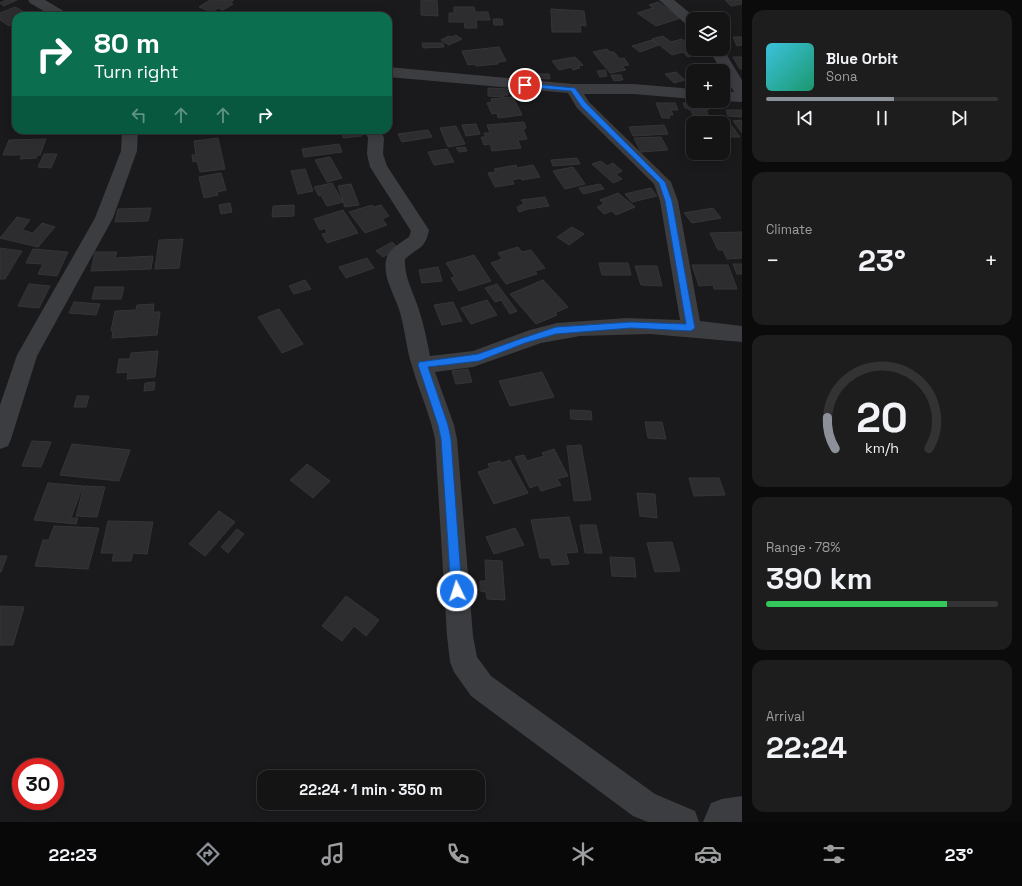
<!DOCTYPE html>
<meta charset="utf-8">
<style>
:root{--surface:#141415;--page:#1d1d1e;--text:#f1f3f6;--muted:#9d9ea0;--line:#333334;--accent:#8c9099}
body{margin:0;font-family:"Space Grotesk",sans-serif;background:var(--page);color:var(--text);height:100vh;display:flex;flex-direction:column;font-size:15px;white-space:nowrap}
*{box-sizing:border-box;margin:0}
p{font-size:13px;color:var(--muted)}
.icon{flex:none;width:22px;height:22px;fill:none;stroke:currentColor;stroke-width:2;stroke-linecap:round;stroke-linejoin:round}
.map{position:relative;flex:1;overflow:hidden}
.panel{display:flex;flex-direction:column;gap:10px;padding:10px;background:#0b0b0c;width:280px}
.panel>*{flex:none}
.guide{position:absolute;left:12px;top:12px;width:380px;height:122px;border-radius:12px;box-shadow:0 2px 10px #0003,0 0 0 1px var(--line);background:#0b6e4f;color:#fff;overflow:hidden}
.tools{position:absolute;left:686px;top:12px;display:grid;gap:8px}
.tools a{display:grid;place-items:center;width:44px;height:44px;border-radius:8px;background:var(--surface);box-shadow:0 2px 10px #0003,0 0 0 1px var(--line);font-size:20px}
.speed{position:absolute;left:12px;top:758px;display:flex;gap:8px;font-size:20px;font-weight:700;text-align:center}
.speed>*{display:grid;place-content:center;width:52px;height:52px;border-radius:50%;background:var(--surface);box-shadow:0 2px 10px #0003,0 0 0 1px var(--line);line-height:1}
.speed .limit{border:6px solid #d22;background:#fff;color:#111}
.pin{position:absolute;display:grid;place-items:center;width:34px;height:34px;color:#fff;margin:-17px;border:2px solid #fff;border-radius:50%;box-shadow:0 1px 4px #0007}
.me{position:absolute;width:44px;margin:-22px;rotate:356deg;stroke-linejoin:round;filter:drop-shadow(0 0 3px #0008)}
.turn{display:flex;align-items:center;gap:14px;height:84px;padding:0 16px;font-size:18px}
.turn .icon{width:52px;height:52px;stroke-width:2.5}
.turn b{display:block;font-size:28px;line-height:34px}
.lanes{display:flex;align-items:center;height:38px;padding:0 16px;background:#0003;justify-content:center;gap:20px;direction:ltr}
.lanes .off{opacity:.35}
.big{font-size:30px;font-weight:800;line-height:1.1}
.panel .widget{flex:1;display:flex;flex-direction:column;justify-content:center;gap:6px;min-width:0;padding:0 14px;border-radius:12px;background:var(--page)}
.panel .dial{align-items:center;gap:0}
.dial svg{height:104px;overflow:visible;fill:none;stroke:var(--line);stroke-width:7;stroke-linecap:round;text-anchor:middle}
.dial text{fill:var(--text);stroke:none}
.song{display:flex;align-items:center;gap:12px}
.cover{width:48px;height:48px;border-radius:6px;background:linear-gradient(135deg,hsl(190 70% 55%),hsl(160 70% 35%))}
.played{height:4px;border-radius:2px;background:linear-gradient(90deg,var(--accent) 55%,var(--line) 55%)}
.keys{display:flex;justify-content:space-around;direction:ltr}
.heat{display:flex;justify-content:space-between;align-items:center;font-size:22px;direction:ltr}
.charge{height:6px;border-radius:3px;background:linear-gradient(90deg,#34c759 78%,var(--line) 0)}
.trip{position:absolute;left:257px;top:770px;width:228px;height:40px;border-radius:12px;background:var(--surface);box-shadow:0 2px 10px #0003,0 0 0 1px var(--line);font-weight:800;line-height:40px;text-align:center}
.menu{display:flex;height:64px;justify-content:space-around;align-items:center;background:#080808;color:var(--muted)}
.menu .icon{width:28px;height:28px}
.menu .on{color:var(--accent)}
.menu b{font-size:18px;color:var(--text)}
main{display:flex;flex:1;min-height:0}
.map>svg:first-child{display:block}
.building{fill:#2d2d30;stroke:#353538}
.lines{fill:none;stroke-linecap:round;stroke-linejoin:round}
.minor{fill:#3c3d41;fill-rule:evenodd}
.route{fill:#1a73e8;stroke:#114b97}
</style>
<main>
<div class="map">
<svg width="742" height="822" viewBox="0 0 742 822">
<rect width="100%" height="100%" fill="#1a1a1c"/>
<g class="building">
<path d="M6,0H17L4,6L0,3Z"/>
<path d="M210,0H234L230,3L233,4L223,10L218,8L212,12L199,7Z"/>
<path d="M421,0H437L438,16L421,15Z"/>
<path d="M725,0H742V4L731,6Z"/>
<path d="M658,2L681,18L656,26L637,13L653,8L649,5Z"/>
<path d="M15,7L30,15L16,16V23L9,26L0,20V13Z"/>
<path d="M454,7H474L475,12H488L490,20H476L477,28H465L464,22H449V13H454Z"/>
<path d="M551,9L584,11L586,26L580,25L581,32H552Z"/>
<path d="M493,19H502L503,25H494Z"/>
<path d="M456,35L462,39L449,45L441,40L449,36L452,37Z"/>
<path d="M663,36L671,42L682,39L700,53L688,57L683,52L672,55L652,39Z"/>
<path d="M733,37H742V45L737,46Z"/>
<path d="M652,40L659,45L640,52L632,46Z"/>
<path d="M422,43H443L444,47L423,48Z"/>
<path d="M499,47L506,61L498,62V64L476,66L475,64L468,65L462,51Z"/>
<path d="M607,49L610,52H614L620,59L624,58L629,65L622,66L626,70L610,73L593,52Z"/>
<path d="M575,57L583,65L578,66L580,68L573,70L571,67L559,70L552,61Z"/>
<path d="M733,57H742V69H740Z"/>
<path d="M605,70L607,76L600,77L597,71Z"/>
<path d="M676,72L685,80L674,83L665,74Z"/>
<path d="M532,74H549L550,79L532,78Z"/>
<path d="M611,75H621L623,80L614,81Z"/>
<path d="M488,88L508,89V95H504V97L488,96Z"/>
<path d="M513,97L522,115L498,118L497,113L492,114L487,103L492,102L491,99Z"/>
<path d="M656,103H675L678,110H671L673,115H669L670,118H662Z"/>
<path d="M683,103H706L709,110H689L688,108H685Z"/>
<path d="M706,110L712,123H697L691,111Z"/>
<path d="M726,110H742V117L728,116Z"/>
<path d="M742,120V133L733,121Z"/>
<path d="M524,122L526,128L523,129L527,139L518,140L521,148L492,151L490,144L484,145L481,137H486L484,133H490L487,125Z"/>
<path d="M476,124L480,134L466,136L462,125Z"/>
<path d="M664,125L668,134L633,136L629,127Z"/>
<path d="M456,126L465,144L448,147L440,128Z"/>
<path d="M732,126L740,137H723V128Z"/>
<path d="M342,130H360L362,136L343,138Z"/>
<path d="M428,130L432,137L402,142L398,134Z"/>
<path d="M661,137L668,150L641,152L634,138Z"/>
<path d="M218,138L225,169L200,172L197,161L193,162L192,155H196L194,141Z"/>
<path d="M46,139L40,155H38L36,158L20,159L22,155H3L9,140Z"/>
<path d="M339,144L342,152L304,157L302,149Z"/>
<path d="M465,147L467,151L459,152L456,148Z"/>
<path d="M447,149L454,162L434,165L428,152Z"/>
<path d="M44,154H57L51,168L38,167Z"/>
<path d="M330,157L342,178L327,182L315,160Z"/>
<path d="M577,158L580,164L553,166L551,160Z"/>
<path d="M601,161L607,166L613,163L622,171L616,174L622,179L613,183L592,164Z"/>
<path d="M516,165L517,168L533,165L540,177L522,180L521,178L512,180L514,184L495,187L488,173L496,172L494,169Z"/>
<path d="M573,167L585,184L565,189L553,171Z"/>
<path d="M305,169L313,191L298,194L291,171Z"/>
<path d="M221,173L226,190L217,192L218,195L204,198L199,177Z"/>
<path d="M332,183L343,202L327,206L321,195L319,196L314,187Z"/>
<path d="M351,184L359,205L345,207L338,186Z"/>
<path d="M600,184L604,189L583,194L579,188Z"/>
<path d="M651,188L657,196L632,202L625,194Z"/>
<path d="M618,193L635,207L616,215L612,211L604,214L597,207L604,204L600,200Z"/>
<path d="M545,197L549,206L528,209L519,212L517,207L524,204L521,200Z"/>
<path d="M230,203L232,212L221,214L219,205Z"/>
<path d="M294,205V216L272,217L273,206Z"/>
<path d="M372,205L374,207L381,205L389,216L382,219L387,225L365,233L349,212Z"/>
<path d="M151,208L148,221L115,222L118,209Z"/>
<path d="M713,208L721,218L692,223L684,213Z"/>
<path d="M343,210L358,233L327,243L322,234L327,233L325,228L320,230L314,219Z"/>
<path d="M17,217L30,220L22,230L33,233L42,223L55,227L38,247L0,238Z"/>
<path d="M572,227L584,234L569,245L557,237Z"/>
<path d="M742,232V258L727,259L723,250H718L710,233Z"/>
<path d="M183,239L179,268L155,269L159,240Z"/>
<path d="M392,242L399,249L383,257L376,251Z"/>
<path d="M518,247L522,252L531,250L545,268L535,271L537,274L506,284L491,263L502,259L498,253Z"/>
<path d="M0,248L22,251L5,279H0Z"/>
<path d="M33,249L68,252L57,276L38,274L43,264L26,263Z"/>
<path d="M95,252H117L115,258L153,256L151,269L91,271Z"/>
<path d="M474,255L491,281L459,291L451,278L455,277L446,263Z"/>
<path d="M367,258L374,268L346,278L339,267Z"/>
<path d="M599,263H628L631,275H602Z"/>
<path d="M733,264H742V274H737Z"/>
<path d="M692,265H728L737,289H714L713,285L699,286Z"/>
<path d="M635,266H657L662,286L641,285Z"/>
<path d="M438,267L442,281L422,283L419,270Z"/>
<path d="M305,280L311,289L294,294L289,286Z"/>
<path d="M543,280L568,307L555,313L557,315L536,324L510,294Z"/>
<path d="M29,284L50,286L39,308L18,306Z"/>
<path d="M497,284L517,311L510,314L501,300L495,302L485,288Z"/>
<path d="M95,287H124L121,299H92Z"/>
<path d="M487,300L497,315L471,324L461,308Z"/>
<path d="M74,302L100,304L96,315L69,313Z"/>
<path d="M453,302L462,321L442,325L434,305Z"/>
<path d="M154,304L153,312H160L157,335L112,338L113,331H111L115,311L136,310L137,305Z"/>
<path d="M279,309L303,344L282,353L258,317Z"/>
<path d="M158,351L155,377L127,379L128,372L117,373L119,359H130L131,353Z"/>
<path d="M468,369L472,382L456,384L452,371Z"/>
<path d="M542,372L554,397L510,406L499,381Z"/>
<path d="M155,382L154,390L144,391L145,383Z"/>
<path d="M77,396H89L86,407H74Z"/>
<path d="M570,410L591,411L592,420L571,419Z"/>
<path d="M645,422H662L666,439L648,438Z"/>
<path d="M32,441L51,442L41,467L22,466Z"/>
<path d="M72,444L130,450L119,481L60,475Z"/>
<path d="M581,445L591,500L574,501L567,446Z"/>
<path d="M554,449L568,476L557,479L561,485L541,491L538,485L530,488L515,457L524,455L527,461L544,456L542,453Z"/>
<path d="M510,460L528,493L494,504L478,472L490,468L488,464L500,461L501,463Z"/>
<path d="M307,464L330,481L313,498L290,480Z"/>
<path d="M689,478H719L725,495L694,496Z"/>
<path d="M48,483L83,486L71,518H78L76,524L34,520Z"/>
<path d="M84,486L105,487L97,517L76,516Z"/>
<path d="M637,493L655,494L657,518L640,516Z"/>
<path d="M219,511L235,522L205,556L189,544Z"/>
<path d="M569,517L578,552L566,553L569,564L552,565L550,558H540L531,520Z"/>
<path d="M108,521L153,522L147,554L133,553L131,561H112L114,553H101Z"/>
<path d="M580,525H596L602,553H585Z"/>
<path d="M54,526L99,528L88,569L35,566L43,540H49Z"/>
<path d="M515,528L524,545L494,554L486,537Z"/>
<path d="M237,529L244,534L228,553L221,547Z"/>
<path d="M672,542L680,571L655,572L647,543Z"/>
<path d="M0,556H7L1,572H0Z"/>
<path d="M610,557L634,558L636,577L612,576Z"/>
<path d="M485,560L502,561L505,600L487,599L486,592L480,591V581H486Z"/>
<path d="M346,596L379,620L366,636L354,626L342,641L322,626Z"/>
<path d="M0,606L24,607L13,645H0Z"/>
</g>
<g class="lines">
<g class="minor">
<path d="M28,0H45L67,13L69,16H52L30,3Z"/>
<path d="M659,0H674L697,19H693V27L688,26Z"/>
<path d="M709,49H723L742,80V102L723,101V91L734,92L723,74V71H721Z"/>
<path d="M388,67L573,84H634L693,89V99L634,94H584L589,102L671,182L678,201L700,321L742,326V342L650,334L580,336L541,343L473,367L435,372L454,425L457,439L473,636L477,657L491,676L655,794L695,811L699,822H648L633,816L471,696L454,672L450,662L447,636L435,439C430,414 419,391 412,366C406,348 405,328 399,309C394,294 381,274 387,257C390,248 402,242 409,237L411,231L370,167L367,154L368,138L364,130H380L384,138L383,154L387,166L429,230C425,250 418,247 405,259C404,278 414,293 419,310C424,325 427,341 430,356L473,351L530,330L557,323L627,318L680,320L660,201L654,184L577,108L568,93L388,77Z"/>
<path d="M122,130H138L137,151L113,218L37,356L11,439L8,446L0,449V405L17,355L95,218L121,151Z"/>
<path d="M742,796V822H703L711,803L722,799Z"/>
</g>
</g>
<path class="route" d="M523,83L575,88L586,103L665,182L672,201L695,328L691,331L631,328L556,334L525,343L479,361L428,367L448,425L451,439L462,591L460,594L457,596L453,594L451,591L441,439L438,425L418,365L419,362L478,354L520,339L556,327L631,322L686,324L665,201L659,183L581,106L571,91L525,87L522,85Z"/>
</svg>
<div class="tools">
<a><svg class="icon" aria-label="layers" viewBox="0 0 24 24"><path d="M12 4l9 5-9 5-9-5zM3 14l9 5 9-5"/></svg></a>
<a>+</a>
<a>−</a>
</div>
<div class="speed"><div class="limit">30</div></div>
<div class="pin" style="left:525px;top:85px;background:#d93025"><svg class="icon" aria-label="arrive" viewBox="0 0 24 24"><path d="M6 21V4h12l-3 4 3 4H6"/></svg></div>
<svg class="me" style="left:457px;top:591px" viewBox="-20 -20 40 40"><circle r="17" fill="#1a73e8" stroke="#fff" stroke-width="3"/><path d="M0-11L8 9 0 5-8 9z" fill="#fff"/></svg>
<div class="trip">22:24 · 1 min · 350 m</div>
<div class="guide">
<div class="turn"><svg class="icon" aria-label="right" viewBox="0 0 24 24"><path d="M7 20v-9h11M14 6l5 5-5 5"/></svg><div><b>80 m</b>Turn right</div></div>
<div class="lanes"><svg class="icon off" aria-label="left" viewBox="0 0 24 24"><path d="M17 20v-9H6M10 6l-5 5 5 5"/></svg><svg class="icon off" aria-label="ahead" viewBox="0 0 24 24"><path d="M12 20V5M6 11l6-6 6 6"/></svg><svg class="icon off" aria-label="ahead" viewBox="0 0 24 24"><path d="M12 20V5M6 11l6-6 6 6"/></svg><svg class="icon" aria-label="right" viewBox="0 0 24 24"><path d="M7 20v-9h11M14 6l5 5-5 5"/></svg></div>
</div>
</div>
<section class="panel">
<div class="widget">
<div class="song"><i class="cover"></i><div><b>Blue Orbit</b><p>Sona</p></div></div>
<div class="played"></div>
<div class="keys"><svg class="icon" aria-label="previous" viewBox="0 0 24 24"><path d="M18 5L8 12l10 7zM5 5v14"/></svg><svg class="icon" aria-label="pause" viewBox="0 0 24 24"><path d="M8 5v14M16 5v14"/></svg><svg class="icon" aria-label="next" viewBox="0 0 24 24"><path d="M6 5l10 7-10 7zM19 5v14"/></svg></div>
</div>
<div class="widget"><p>Climate</p>
<div class="heat"><a>−</a><b class="big">23°</b><a>+</a></div>
</div>
<div class="widget dial"><svg viewBox="0 0 100 80">
<path d="M14 69A42 42 0 1 1 86 69"/>
<path d="M14 69A42 42 0 0 1 8 45" stroke="#8c9099"/>
<text x="50" y="56" font-size="32" font-weight="700">20</text>
<text x="50" y="72" font-size="11">km/h</text>
</svg></div>
<div class="widget"><p>Range · 78%</p><b class="big">390 km</b><div class="charge"></div></div>
<div class="widget"><p>Arrival</p><b class="big">22:24</b></div>
</section>
</main>
<nav class="menu">
<b>22:23</b>
<svg class="icon on" aria-label="directions" viewBox="0 0 24 24"><path d="M12 3l9 9-9 9-9-9zM9 14v-3h6M13 9l2 2-2 2"/></svg>
<svg class="icon" aria-label="music" viewBox="0 0 24 24"><path d="M9 18V5l10-2v13"/><circle cx="6" cy="18" r="3"/><circle cx="16" cy="16" r="3"/></svg>
<svg class="icon" aria-label="phone" viewBox="0 0 24 24"><path d="M5 4h4l2 5-3 2q2 4 5 5l2-3 5 2v4C11 20 4 13 5 4z"/></svg>
<svg class="icon" aria-label="climate" viewBox="0 0 24 24"><path d="M12 3v18M4 7l16 10M4 17L20 7"/></svg>
<svg class="icon" aria-label="car" viewBox="0 0 24 24"><path d="M5 17H2v-5l4-1 3-4h7l3 4 3 1v5h-3M9 17h6M6 11h13"/><circle cx="7" cy="17" r="2"/><circle cx="17" cy="17" r="2"/></svg>
<svg class="icon" aria-label="filters" viewBox="0 0 24 24"><path d="M4 7h16M4 17h16"/><circle cx="9" cy="7" r="2"/><circle cx="15" cy="17" r="2"/></svg>
<b>23°</b>
</nav>
